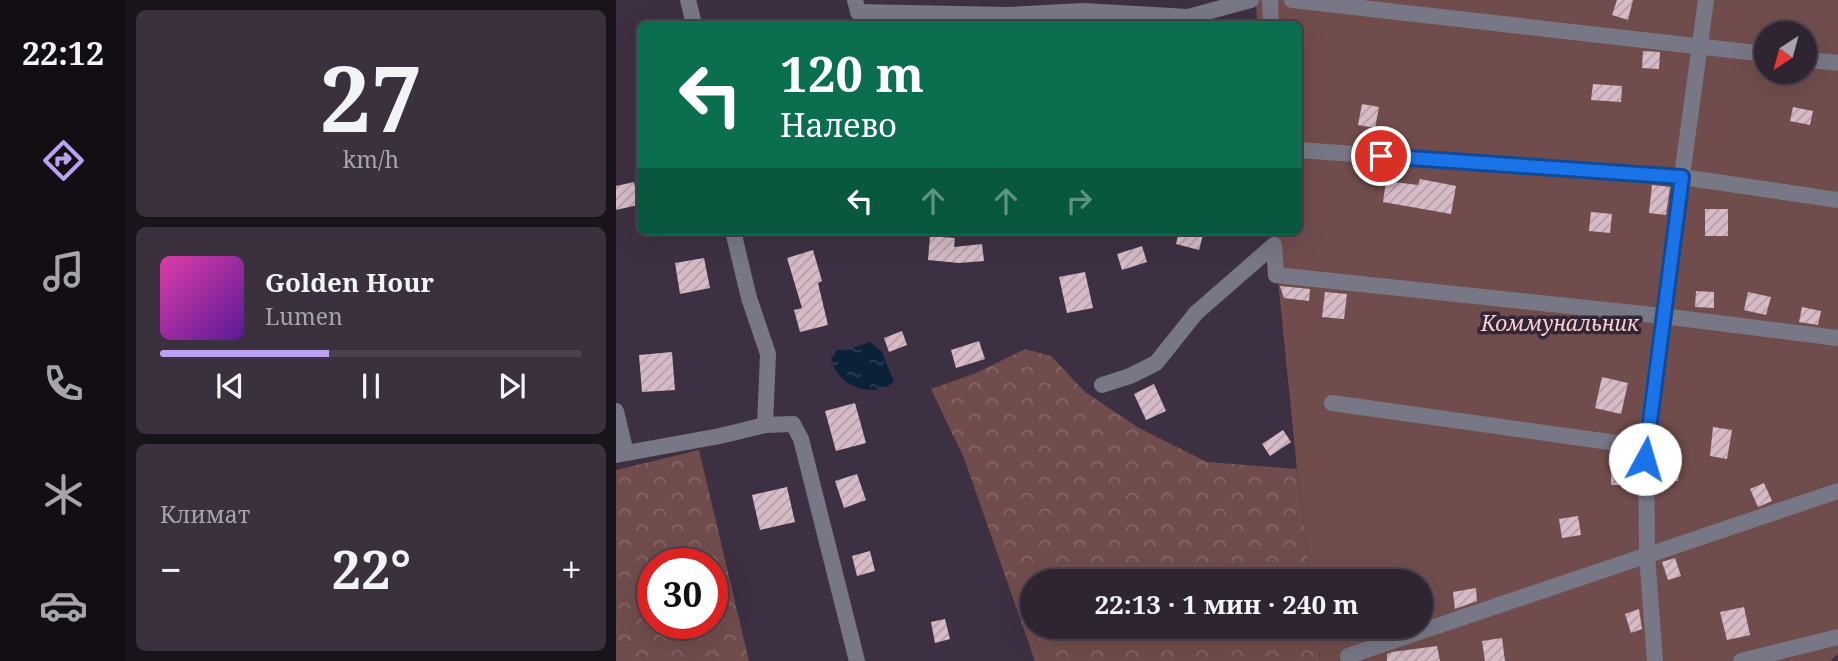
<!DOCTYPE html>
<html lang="ru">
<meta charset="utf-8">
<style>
:root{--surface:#2e2432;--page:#3a303e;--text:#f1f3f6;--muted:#a7a4ac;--line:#49414d;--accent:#bca0f2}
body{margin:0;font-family:"Noto Serif",serif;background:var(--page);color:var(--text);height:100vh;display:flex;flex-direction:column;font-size:26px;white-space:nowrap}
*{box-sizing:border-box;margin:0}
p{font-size:23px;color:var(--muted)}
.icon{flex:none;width:38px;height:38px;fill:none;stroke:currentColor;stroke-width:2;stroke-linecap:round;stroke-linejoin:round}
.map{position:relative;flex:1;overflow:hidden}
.panel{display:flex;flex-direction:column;gap:10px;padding:10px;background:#19141c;width:490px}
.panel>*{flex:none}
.banner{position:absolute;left:21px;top:21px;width:665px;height:214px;border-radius:10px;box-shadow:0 7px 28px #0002,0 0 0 2px var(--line);background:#0b6e4f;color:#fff;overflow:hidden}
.needle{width:46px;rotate:216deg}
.fabs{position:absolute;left:1138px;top:21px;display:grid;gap:14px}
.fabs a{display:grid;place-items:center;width:63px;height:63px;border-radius:50%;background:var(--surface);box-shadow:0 7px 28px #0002,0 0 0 2px var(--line);font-size:35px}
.speed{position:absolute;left:21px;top:548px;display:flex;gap:14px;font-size:35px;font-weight:700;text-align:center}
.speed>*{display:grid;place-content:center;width:91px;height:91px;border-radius:50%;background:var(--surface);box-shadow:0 7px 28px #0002,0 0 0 2px var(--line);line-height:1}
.speed .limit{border:10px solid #d22;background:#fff;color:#111}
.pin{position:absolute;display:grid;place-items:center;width:60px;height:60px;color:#fff;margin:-30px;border:4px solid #fff;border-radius:50%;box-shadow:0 2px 7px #0007}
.me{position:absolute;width:77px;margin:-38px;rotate:6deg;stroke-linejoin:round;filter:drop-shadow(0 0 5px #0008)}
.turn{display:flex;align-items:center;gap:24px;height:147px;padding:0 28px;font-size:32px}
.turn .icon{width:91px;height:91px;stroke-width:2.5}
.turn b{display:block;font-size:49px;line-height:60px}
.lanes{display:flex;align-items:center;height:66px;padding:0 28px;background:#0003;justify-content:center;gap:35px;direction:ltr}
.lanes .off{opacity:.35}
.big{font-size:52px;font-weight:700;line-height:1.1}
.panel .tile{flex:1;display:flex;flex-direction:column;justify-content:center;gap:10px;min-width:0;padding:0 24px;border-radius:10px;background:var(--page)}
.panel .dial{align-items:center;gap:0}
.dial b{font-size:91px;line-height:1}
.song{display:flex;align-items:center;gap:21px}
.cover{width:84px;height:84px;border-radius:10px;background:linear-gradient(135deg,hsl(320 70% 55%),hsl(270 70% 35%))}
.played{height:7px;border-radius:4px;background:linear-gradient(90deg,var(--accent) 40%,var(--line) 40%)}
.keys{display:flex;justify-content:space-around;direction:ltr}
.heat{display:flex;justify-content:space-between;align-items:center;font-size:38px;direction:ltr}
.trip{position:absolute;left:404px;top:569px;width:413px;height:70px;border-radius:35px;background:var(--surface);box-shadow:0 7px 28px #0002,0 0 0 2px var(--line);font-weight:700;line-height:70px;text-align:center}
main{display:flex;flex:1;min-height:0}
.tabs{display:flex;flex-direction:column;width:126px;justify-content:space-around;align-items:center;background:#120e14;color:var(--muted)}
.tabs .icon{width:49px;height:49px}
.tabs .current{color:var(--accent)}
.tabs b{font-size:32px;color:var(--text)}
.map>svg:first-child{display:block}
.green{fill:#704d4c;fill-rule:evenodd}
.forest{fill:url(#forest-crowns);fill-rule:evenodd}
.water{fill:url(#water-ripples)}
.building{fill:url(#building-hatch)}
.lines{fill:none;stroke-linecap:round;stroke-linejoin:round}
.minor{stroke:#777786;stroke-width:16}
.route-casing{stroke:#114b97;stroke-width:18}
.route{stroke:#1a73e8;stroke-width:12}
.labels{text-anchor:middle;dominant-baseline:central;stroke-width:7;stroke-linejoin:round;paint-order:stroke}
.park-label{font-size:21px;font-style:italic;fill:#fbd1cf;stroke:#332637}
</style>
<main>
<nav class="tabs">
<b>22:12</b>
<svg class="icon current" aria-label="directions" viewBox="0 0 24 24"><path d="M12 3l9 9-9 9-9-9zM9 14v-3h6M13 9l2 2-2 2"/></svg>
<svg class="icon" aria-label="music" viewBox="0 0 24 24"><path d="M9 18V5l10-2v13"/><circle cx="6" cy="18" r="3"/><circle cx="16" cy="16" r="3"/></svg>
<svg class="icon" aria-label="phone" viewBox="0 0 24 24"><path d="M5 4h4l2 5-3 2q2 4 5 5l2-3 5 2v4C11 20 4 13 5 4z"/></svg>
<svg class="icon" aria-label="climate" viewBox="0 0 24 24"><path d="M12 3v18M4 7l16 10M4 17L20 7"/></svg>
<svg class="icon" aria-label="car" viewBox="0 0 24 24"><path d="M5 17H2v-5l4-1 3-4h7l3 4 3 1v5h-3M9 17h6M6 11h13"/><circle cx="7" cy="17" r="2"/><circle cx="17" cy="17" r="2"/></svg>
</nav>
<section class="panel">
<div class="tile dial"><b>27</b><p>km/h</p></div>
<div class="tile">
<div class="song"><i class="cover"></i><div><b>Golden Hour</b><p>Lumen</p></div></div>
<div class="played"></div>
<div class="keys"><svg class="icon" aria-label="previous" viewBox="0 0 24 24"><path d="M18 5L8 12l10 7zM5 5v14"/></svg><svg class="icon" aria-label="pause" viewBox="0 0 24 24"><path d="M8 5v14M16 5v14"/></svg><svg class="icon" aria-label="next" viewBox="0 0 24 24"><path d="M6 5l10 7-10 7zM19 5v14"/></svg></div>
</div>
<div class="tile"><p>Климат</p>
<div class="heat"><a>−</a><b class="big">22°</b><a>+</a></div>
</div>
</section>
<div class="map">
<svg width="1222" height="661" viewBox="0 0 1222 661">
<defs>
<pattern id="forest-crowns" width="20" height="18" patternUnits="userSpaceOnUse" patternTransform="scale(1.75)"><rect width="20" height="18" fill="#704d4c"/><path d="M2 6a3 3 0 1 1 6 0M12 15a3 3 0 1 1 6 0" fill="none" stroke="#856766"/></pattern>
<pattern id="water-ripples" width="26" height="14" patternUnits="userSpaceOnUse" patternTransform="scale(1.75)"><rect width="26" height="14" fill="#0c2037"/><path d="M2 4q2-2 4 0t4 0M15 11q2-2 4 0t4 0" fill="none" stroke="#304054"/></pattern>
<pattern id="building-hatch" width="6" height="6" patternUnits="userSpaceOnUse" patternTransform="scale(1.75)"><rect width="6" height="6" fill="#d6bbc7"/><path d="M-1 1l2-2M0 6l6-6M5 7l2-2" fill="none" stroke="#b29ea7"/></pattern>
</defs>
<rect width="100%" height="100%" fill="#3d3042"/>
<path class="green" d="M640,0H1222V654L1214,661H704L701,627L805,626V581H695L681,469L657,231H682V24H641ZM1150,33H1188V72H1150Z"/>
<g class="forest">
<path d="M409,349L435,356L469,392L523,428L591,462L681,469L695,581H416V626L701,627L704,661H419L348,458L315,389L360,373Z"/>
<path d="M83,450L133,661H0V470ZM37,564H96V623H37Z"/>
</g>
<path class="water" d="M254,342L266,352L278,382C255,399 223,387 215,360L221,350H231Z"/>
<g class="building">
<path d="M1001,0H1017L1012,20L996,15Z"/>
<path d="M1027,51L1044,52L1043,69L1026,68Z"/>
<path d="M977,84L1006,86L1005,102L975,100Z"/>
<path d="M746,104L763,107L759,128L742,125Z"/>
<path d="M1177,107L1197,111L1194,125L1174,121Z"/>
<path d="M804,179L840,186L835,214L767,202L770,181L802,185Z"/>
<path d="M18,182L22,205L0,210V186Z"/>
<path d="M1036,185L1054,187L1050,215L1033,213Z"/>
<rect x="1089" y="209" width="23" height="27"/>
<path d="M975,212L996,214L994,233L973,231Z"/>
<path d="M563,231H588L583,250L560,244Z"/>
<path d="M314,236L339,238L338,247L366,244L368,261L343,263L312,260Z"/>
<path d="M526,246L531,262L506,270L501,254Z"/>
<path d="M197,250L206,281L202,283L212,325L184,332L178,310L186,308L171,258Z"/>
<path d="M88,258L94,288L64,294L59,263Z"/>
<path d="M469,272L477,308L451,313L443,277Z"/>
<path d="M664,286L694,289L693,301L668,298Z"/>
<path d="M1080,291L1098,292V308L1079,307Z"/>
<path d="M709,292L731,294L728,319L706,317Z"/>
<path d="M1132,292L1155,297L1150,315L1128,310Z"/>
<path d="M1186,307L1205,311L1202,325L1183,322Z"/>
<path d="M286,331L291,345L273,352L268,338Z"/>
<path d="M363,341L369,359L340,368L335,350Z"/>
<path d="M56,352L59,390L26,392L23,355Z"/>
<path d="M986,377L1012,383L1005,414L979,408Z"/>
<path d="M538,384L550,411L530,420L518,394Z"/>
<path d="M239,403L250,443L220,451L209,411Z"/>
<path d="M1097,427L1116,430L1111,459L1094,456Z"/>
<path d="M667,430L675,442L654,456L646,444Z"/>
<path d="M995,459H1020V479H1016V485H995Z"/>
<path d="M1041,459L1063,460L1062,481L1041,480Z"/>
<path d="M241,474L250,500L228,508L219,481Z"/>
<path d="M1148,483L1156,501L1142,507L1134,489Z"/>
<path d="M171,487L179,522L144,530L136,495Z"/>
<path d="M962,516L965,535L946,538L943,519Z"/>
<path d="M254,551L259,571L241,576L236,556Z"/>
<path d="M1059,558L1065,576L1052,580L1046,562Z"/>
<path d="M860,588L861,601L839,609L837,592Z"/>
<path d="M1128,607L1134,635L1111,640L1104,612Z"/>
<path d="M1023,609L1026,629L1015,633L1009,614Z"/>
<path d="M329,619L334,639L319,643L315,622Z"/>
<path d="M886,638L889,661H869L866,641Z"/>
<path d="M821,646L824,661H771V654L776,652Z"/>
</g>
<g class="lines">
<g class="minor">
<path d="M72,0L78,24"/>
<path d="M239,0L242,12L392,15L467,11L572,17L635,0"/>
<path d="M654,0L655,24"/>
<path d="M676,0L1150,54"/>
<path d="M1188,59L1222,63"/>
<path d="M682,150L1066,177L1222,200"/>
<path d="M117,231L133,298L152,354L149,425"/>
<path d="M660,275L1047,316L1222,338"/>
<path d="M486,385L514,376L540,363L580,313L658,245L660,275"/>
<path d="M716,403L1008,444L1030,440"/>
<path d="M0,411L10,453"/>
<path d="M0,455L104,436L149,425L177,424L185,439L241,661"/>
<path d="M732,656L1222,491"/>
<path d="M1039,661L1031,555L1030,440L1090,0"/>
<path d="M1125,661L1222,637"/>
</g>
</g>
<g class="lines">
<defs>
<path id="route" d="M765,156L1066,177L1029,459"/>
</defs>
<use href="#route" class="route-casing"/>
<use href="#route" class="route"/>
</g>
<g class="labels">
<g class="park-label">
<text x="944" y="323">Коммунальник</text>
</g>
</g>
</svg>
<div class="fabs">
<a><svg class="needle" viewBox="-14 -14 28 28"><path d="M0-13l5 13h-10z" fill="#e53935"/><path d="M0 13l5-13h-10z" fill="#a7a4ac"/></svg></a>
</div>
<div class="speed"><div class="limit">30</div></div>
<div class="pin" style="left:765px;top:156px;background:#d93025"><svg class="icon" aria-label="arrive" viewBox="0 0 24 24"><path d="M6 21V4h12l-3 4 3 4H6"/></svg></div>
<svg class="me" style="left:1029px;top:459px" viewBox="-20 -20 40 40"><circle r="19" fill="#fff"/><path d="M0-13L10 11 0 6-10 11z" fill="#1a73e8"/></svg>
<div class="trip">22:13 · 1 мин · 240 m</div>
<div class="banner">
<div class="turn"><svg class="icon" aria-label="left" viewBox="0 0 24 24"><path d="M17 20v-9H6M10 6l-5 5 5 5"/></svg><div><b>120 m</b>Налево</div></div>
<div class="lanes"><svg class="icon" aria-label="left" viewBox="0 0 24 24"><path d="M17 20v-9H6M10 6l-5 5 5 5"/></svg><svg class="icon off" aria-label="ahead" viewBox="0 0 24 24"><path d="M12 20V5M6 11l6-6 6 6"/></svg><svg class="icon off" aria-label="ahead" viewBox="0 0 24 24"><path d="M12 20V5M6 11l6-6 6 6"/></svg><svg class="icon off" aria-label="right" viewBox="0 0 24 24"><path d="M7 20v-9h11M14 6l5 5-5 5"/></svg></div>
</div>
</div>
</main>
